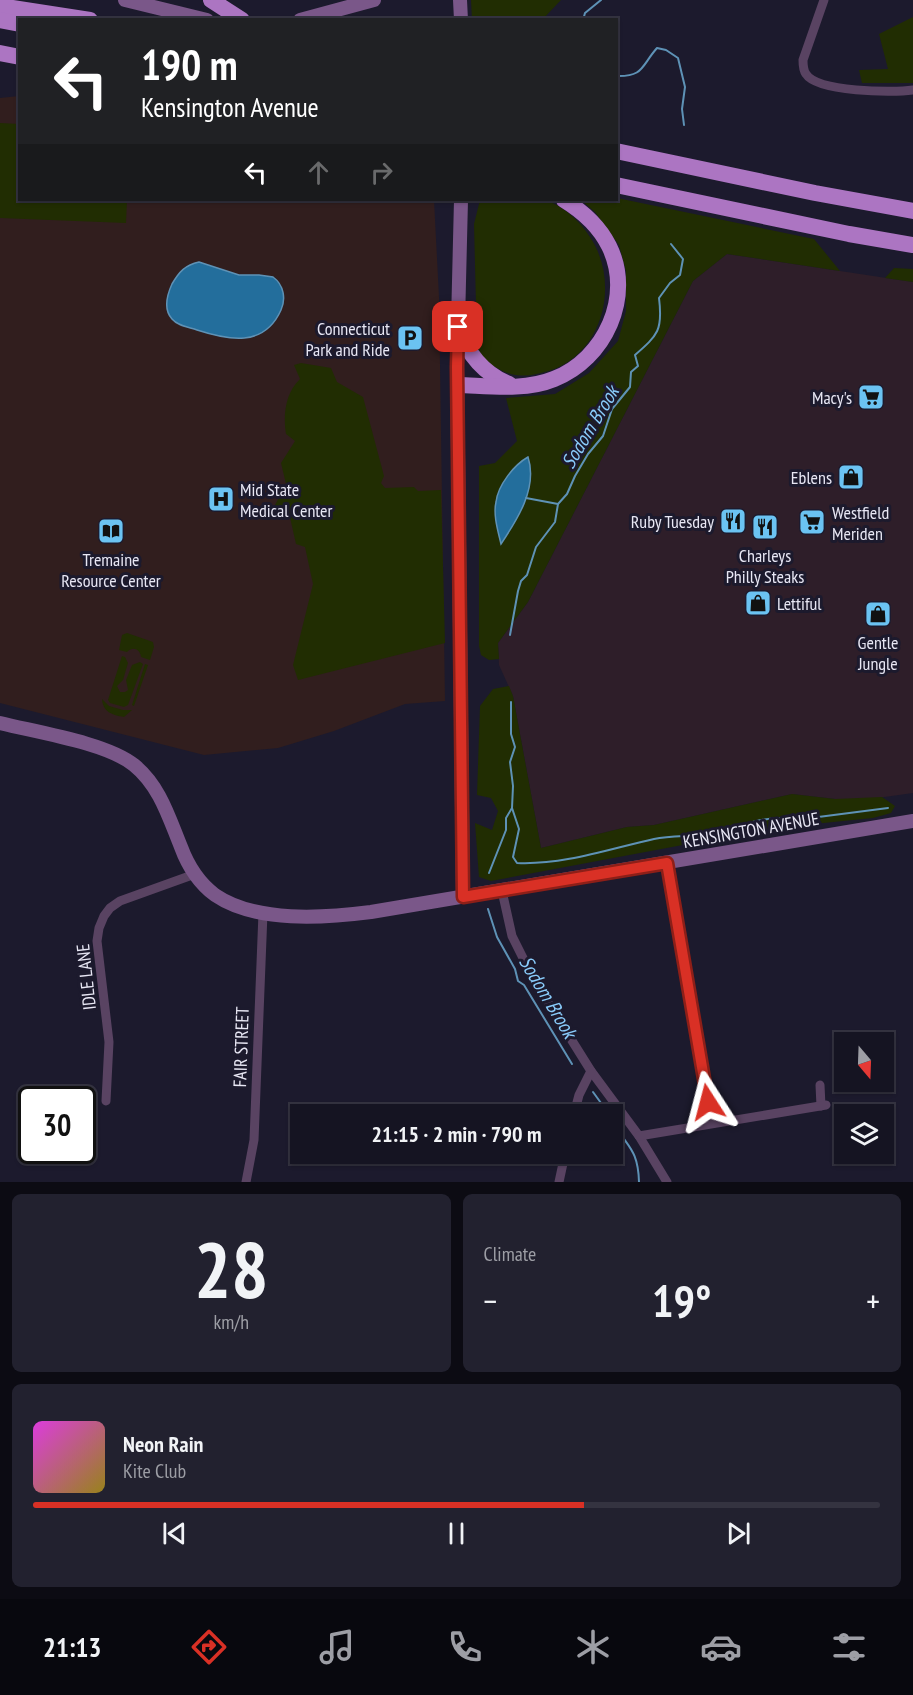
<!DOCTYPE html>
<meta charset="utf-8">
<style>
:root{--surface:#151422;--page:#22212f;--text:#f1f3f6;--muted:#9d9ea5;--line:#343340;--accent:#d93025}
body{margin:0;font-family:"PT Sans Narrow",sans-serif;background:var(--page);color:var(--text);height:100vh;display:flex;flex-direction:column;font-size:22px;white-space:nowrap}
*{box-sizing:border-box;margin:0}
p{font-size:20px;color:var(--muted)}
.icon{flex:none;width:33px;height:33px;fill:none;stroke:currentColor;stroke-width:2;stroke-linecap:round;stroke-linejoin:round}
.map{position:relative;height:1182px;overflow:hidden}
.side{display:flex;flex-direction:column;gap:12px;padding:12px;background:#0c0b13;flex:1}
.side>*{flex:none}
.top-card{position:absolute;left:18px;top:18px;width:600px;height:183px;border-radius:0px;box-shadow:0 2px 4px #0004,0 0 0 2px var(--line);background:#202124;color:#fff;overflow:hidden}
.needle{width:39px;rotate:161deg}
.tools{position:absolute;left:834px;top:1032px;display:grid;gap:12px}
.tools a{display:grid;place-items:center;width:60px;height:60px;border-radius:0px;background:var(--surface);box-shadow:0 2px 4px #0004,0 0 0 2px var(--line);font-size:30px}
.speed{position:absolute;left:18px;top:1086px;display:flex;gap:12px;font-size:30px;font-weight:700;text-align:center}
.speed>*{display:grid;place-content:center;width:78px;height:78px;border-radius:50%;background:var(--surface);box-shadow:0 2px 4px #0004,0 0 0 2px var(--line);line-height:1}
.speed .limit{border:3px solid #111;border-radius:9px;background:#fff;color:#111}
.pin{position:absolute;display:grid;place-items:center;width:51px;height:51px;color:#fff;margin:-26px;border-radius:12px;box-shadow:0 3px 9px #0006}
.me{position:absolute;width:66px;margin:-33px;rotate:351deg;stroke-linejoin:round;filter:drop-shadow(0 0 4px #0008)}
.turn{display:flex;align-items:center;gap:21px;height:126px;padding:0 24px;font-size:27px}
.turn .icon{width:78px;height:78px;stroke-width:2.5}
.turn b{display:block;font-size:42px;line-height:51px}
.lanes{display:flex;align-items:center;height:57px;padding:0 24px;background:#0003;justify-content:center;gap:30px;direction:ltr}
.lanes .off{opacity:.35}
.big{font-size:45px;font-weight:800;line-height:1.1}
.side .card{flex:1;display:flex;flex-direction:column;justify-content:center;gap:9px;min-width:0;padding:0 21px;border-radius:9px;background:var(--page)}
.side .dial{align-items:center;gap:0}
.dial b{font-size:78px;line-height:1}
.song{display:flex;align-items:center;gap:18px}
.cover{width:72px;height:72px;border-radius:9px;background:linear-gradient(135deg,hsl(300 70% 55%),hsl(50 70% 35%))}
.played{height:6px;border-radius:3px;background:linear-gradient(90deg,var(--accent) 65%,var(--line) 65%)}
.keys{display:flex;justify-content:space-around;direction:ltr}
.heat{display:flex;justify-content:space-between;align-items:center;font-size:33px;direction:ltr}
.side .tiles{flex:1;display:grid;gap:12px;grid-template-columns:1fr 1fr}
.card:last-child{grid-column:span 2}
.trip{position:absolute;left:290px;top:1104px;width:333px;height:60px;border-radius:0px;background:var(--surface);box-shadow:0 2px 4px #0004,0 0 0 2px var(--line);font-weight:800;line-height:60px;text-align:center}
.tabs{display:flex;height:96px;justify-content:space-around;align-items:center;background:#08080e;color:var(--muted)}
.tabs .icon{width:42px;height:42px}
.tabs .current{color:var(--accent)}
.tabs b{font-size:27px;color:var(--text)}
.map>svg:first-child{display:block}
.commercial{fill:#2e1e29}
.medical{fill:#311e1e}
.green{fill:#212d02}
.water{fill:#236e9c;stroke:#5e92b6;stroke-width:1.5}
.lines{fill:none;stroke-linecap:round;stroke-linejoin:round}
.stream{stroke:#5e92b6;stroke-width:2}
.street{stroke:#594362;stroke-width:9}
.secondary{stroke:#7a5789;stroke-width:14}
.highway{stroke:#ac75c2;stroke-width:16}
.route-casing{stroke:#8d1f18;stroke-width:15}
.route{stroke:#d93025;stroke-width:10}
.labels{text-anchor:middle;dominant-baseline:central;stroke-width:6;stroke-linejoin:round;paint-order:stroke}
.poi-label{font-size:18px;fill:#e8e7f4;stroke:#1c1a2d;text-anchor:end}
.street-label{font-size:18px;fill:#e8e7f4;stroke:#1c1a2d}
.water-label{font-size:20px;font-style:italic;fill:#89cbfa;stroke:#1c1a2d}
</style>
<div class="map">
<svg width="913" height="1182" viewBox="0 0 913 1182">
<rect width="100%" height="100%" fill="#1c1a2d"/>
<path class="commercial" d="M727,254L913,282V793L870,799H835L792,794L654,825L627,827L541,848L513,696L499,665L498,643L528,602L693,281Z"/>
<path class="medical" d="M19,96L20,200H434L439,297L445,701L405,704L334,731L278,748L204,755L0,703V98Z"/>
<g class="green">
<path d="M471,0H561L543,19L472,20Z"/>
<path d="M913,17V83H862L859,70L888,69L879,34Z"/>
<path d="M0,123L19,124L20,200H127L126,223L0,218Z"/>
<path d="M617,198L814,239L840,271L727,254L693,281L528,602L498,643L499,659L489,660L481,655L479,646V466L495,463L517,441L506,398L555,394L589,373L618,341L626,311V271L619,245L595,212L581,200H616Z"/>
<path d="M480,200C495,200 533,196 545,200C562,205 581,222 590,237C622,285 602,360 541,373C525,377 512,377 497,368C485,361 482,359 477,345L474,224Z"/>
<path d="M894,268L913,269V282L885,278Z"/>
<path d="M301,363L331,368L337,382L363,397L384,476L381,483L385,488L414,487L418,491L441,490L445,643L298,680L293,665L313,584L305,547L296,544L289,513L273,509L286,484L281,463L295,441L286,434C283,416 285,393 300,379L294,365Z"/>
<path d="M127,633L153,642L154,647L150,660L141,657C140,649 133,646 127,652L119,650L122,635Z"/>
<path d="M122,656L125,657L128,663L123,680L117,686L120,692H125L128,690L126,680L132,665L140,662L143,664L128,705L124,707L110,703L108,700Z"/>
<path d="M145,664L148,665L134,706L132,705Z"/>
<path d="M509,686L513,696L541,848L627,827L654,825L792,794L835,799L882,797L895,806L891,813L873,818L774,828L491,881L479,877L475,823L492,830L498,811L491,798L477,795L480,706L493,689Z"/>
<path d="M102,699L109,706L123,710H132L124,717C112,715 103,712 102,699Z"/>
</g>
<g class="water">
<path d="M199,262L239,275H259L273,277C284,285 286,299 281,310C264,348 228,340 197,330C188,327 178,326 172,319C163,309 167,295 172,284C179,272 185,265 199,262Z"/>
<path d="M528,457C538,488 517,520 501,544C498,531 493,515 496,502C498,485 514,465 528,457Z"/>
</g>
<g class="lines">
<g class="stream">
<path d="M583,20L585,13L601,0"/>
<path d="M616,76C644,77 641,66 657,48L666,50L678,58L685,87L682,109L684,125"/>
<path d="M526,498L558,504"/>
<path d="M510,635L518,591L521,581L527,575L536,547L555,522L558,504L567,494L575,476L588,454L603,436L612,409L630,387L631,372L638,366L635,355C658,335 663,330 659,298L670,283L680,275L683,259L671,244"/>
<path d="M512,808L519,829L513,857L517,863C564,865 609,849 654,839C672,835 691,837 709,834C738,828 766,813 795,820L888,808"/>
<path d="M489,873L506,830V818L512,808L513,786L510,762L515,747L511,734V702"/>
<path d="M488,909L497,937L515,969L518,981L524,985L572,1064"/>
<path d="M593,1092L609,1114"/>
<path d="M612,1119C625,1147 638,1146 639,1182"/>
</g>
<g class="street">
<path d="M824,0L803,60C803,65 803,70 806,74C817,92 893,93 913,90"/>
<path d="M667,863L711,1123"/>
<path d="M502,891L512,936L534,980L591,1071L639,1136L667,1182"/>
<path d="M820,1085L821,1106"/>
<path d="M106,1101L109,1042L97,941L99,928L104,916L110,908L120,901L195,874"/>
<path d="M574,1114L579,1095L591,1071"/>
<path d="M639,1136L826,1105"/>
<path d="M246,1182L254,1140L263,913"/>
<path d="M559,1182L565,1154"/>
</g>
<g class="secondary">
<path d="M125,0L207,20"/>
<path d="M460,0L461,20"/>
<path d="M300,20L374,0"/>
<path d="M461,200L457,363L463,897"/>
<path d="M0,723C36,732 107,743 134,765C160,786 169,818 181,847C188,866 199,883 215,895C256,923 324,918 371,912L913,821"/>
</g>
<g class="highway">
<path d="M211,0L242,20"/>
<path d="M0,6L90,20"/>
<path d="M0,20L20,24"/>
<path d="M0,53L20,57"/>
<path d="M616,151L815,193L913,211"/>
<path d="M616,185L849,234L913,245"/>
<path d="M458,327C467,353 482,373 509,384"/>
<path d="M458,385C489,386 525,391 554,379C605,359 634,296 609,246C599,226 582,211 564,200"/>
</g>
</g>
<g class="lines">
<defs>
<path id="route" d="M458,327L457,367L463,897L667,863L708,1102"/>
</defs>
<use href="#route" class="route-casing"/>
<use href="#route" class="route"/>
</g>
<defs>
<symbol id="parking-square" viewBox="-11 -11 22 22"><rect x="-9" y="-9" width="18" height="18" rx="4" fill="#6bc3f2" stroke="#1c1a2d"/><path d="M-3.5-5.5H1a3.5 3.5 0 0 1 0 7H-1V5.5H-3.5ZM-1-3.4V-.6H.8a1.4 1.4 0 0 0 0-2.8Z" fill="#111"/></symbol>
<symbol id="supermarket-square" viewBox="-11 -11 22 22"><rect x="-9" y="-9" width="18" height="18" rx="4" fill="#6bc3f2" stroke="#1c1a2d"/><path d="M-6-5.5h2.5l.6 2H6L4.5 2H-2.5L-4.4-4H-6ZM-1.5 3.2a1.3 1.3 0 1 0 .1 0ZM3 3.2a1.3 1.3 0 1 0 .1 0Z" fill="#111"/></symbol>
<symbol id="shop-square" viewBox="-11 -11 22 22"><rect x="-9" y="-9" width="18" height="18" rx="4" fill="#6bc3f2" stroke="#1c1a2d"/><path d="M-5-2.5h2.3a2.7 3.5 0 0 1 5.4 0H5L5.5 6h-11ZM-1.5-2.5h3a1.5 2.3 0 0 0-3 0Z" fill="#111"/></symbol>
<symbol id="hospital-square" viewBox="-11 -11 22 22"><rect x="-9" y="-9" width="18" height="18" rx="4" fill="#6bc3f2" stroke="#1c1a2d"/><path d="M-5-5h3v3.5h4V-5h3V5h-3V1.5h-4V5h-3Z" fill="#111"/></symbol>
<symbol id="restaurant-square" viewBox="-11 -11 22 22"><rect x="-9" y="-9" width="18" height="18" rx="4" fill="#6bc3f2" stroke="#1c1a2d"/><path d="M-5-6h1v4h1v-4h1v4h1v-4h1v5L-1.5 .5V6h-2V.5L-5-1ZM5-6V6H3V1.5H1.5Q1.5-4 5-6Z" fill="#111"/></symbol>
<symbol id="library-square" viewBox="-11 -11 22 22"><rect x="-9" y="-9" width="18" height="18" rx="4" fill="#6bc3f2" stroke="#1c1a2d"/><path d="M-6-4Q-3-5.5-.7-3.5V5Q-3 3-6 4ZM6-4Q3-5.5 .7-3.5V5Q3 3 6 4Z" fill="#111"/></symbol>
</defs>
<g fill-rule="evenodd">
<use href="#parking-square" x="395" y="323" width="30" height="30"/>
<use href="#supermarket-square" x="856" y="382" width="30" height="30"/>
<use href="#shop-square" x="836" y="462" width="30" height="30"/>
<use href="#hospital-square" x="206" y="484" width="30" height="30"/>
<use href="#restaurant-square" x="718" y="506" width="30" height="30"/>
<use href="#supermarket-square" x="797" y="507" width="30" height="30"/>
<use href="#restaurant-square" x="750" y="512" width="30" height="30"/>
<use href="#library-square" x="96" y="516" width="30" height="30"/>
<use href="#shop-square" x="743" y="588" width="30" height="30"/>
<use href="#shop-square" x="863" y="599" width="30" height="30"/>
</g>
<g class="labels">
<g class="poi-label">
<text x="390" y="328">Connecticut<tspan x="390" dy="21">Park and Ride</tspan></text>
<text x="852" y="397">Macy's</text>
<text x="832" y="477">Eblens</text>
<text x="240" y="489" text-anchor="start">Mid State<tspan x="240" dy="21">Medical Center</tspan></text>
<text x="832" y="512" text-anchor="start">Westfield<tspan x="832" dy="21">Meriden</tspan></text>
<text x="714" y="521">Ruby Tuesday</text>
<text x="765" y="555" text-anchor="middle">Charleys<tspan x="765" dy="21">Philly Steaks</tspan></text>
<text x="111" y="559" text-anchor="middle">Tremaine<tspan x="111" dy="21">Resource Center</tspan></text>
<text x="777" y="603" text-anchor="start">Lettiful</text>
<text x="878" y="642" text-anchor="middle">Gentle<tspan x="878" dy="21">Jungle</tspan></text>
</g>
<g class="street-label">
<text transform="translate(751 830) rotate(-10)">KENSINGTON AVENUE</text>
<text transform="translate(86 977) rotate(-96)">IDLE LANE</text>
<text transform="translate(241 1047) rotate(-88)">FAIR STREET</text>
</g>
<g class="water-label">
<text transform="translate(590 427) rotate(-59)">Sodom Brook</text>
<text transform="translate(548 997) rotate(59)">Sodom Brook</text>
</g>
</g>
</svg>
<div class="tools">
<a><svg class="needle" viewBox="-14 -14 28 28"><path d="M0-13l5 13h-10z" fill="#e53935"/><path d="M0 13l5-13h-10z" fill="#9d9ea5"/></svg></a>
<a><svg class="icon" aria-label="layers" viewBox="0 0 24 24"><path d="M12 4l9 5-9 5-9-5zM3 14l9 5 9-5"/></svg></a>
</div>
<div class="speed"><div class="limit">30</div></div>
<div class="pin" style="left:458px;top:327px;background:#d93025"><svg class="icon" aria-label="arrive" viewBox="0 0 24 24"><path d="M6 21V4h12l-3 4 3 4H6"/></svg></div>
<svg class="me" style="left:708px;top:1102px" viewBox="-20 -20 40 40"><path d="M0-17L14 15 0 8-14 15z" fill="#d93025" stroke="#fff" stroke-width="4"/></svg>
<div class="trip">21:15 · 2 min · 790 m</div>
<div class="top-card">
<div class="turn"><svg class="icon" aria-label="left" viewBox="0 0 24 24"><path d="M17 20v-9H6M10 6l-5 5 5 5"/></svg><div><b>190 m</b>Kensington Avenue</div></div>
<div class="lanes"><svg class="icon" aria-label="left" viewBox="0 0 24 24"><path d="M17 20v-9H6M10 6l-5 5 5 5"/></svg><svg class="icon off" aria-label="ahead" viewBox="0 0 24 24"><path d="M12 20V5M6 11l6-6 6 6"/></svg><svg class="icon off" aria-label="right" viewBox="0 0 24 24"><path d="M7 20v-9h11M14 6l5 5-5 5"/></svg></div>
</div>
</div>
<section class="side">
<div class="tiles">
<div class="card dial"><b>28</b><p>km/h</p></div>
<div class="card"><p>Climate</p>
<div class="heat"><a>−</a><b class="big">19°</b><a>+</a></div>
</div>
<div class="card">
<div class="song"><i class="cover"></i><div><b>Neon Rain</b><p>Kite Club</p></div></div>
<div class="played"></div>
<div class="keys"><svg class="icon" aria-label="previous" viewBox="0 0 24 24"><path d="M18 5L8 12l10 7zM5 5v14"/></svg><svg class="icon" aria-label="pause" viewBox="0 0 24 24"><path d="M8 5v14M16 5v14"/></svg><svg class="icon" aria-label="next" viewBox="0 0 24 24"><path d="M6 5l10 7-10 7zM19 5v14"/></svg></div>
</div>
</div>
</section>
<nav class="tabs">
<b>21:13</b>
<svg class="icon current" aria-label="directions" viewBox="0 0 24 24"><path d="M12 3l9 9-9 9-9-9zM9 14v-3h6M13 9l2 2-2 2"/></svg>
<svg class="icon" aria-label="music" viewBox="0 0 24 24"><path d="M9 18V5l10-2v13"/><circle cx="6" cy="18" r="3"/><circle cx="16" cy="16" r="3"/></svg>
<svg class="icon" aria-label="phone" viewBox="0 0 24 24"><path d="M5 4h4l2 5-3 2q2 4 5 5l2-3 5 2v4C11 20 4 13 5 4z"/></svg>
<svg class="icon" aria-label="climate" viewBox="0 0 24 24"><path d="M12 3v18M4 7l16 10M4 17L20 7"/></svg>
<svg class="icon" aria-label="car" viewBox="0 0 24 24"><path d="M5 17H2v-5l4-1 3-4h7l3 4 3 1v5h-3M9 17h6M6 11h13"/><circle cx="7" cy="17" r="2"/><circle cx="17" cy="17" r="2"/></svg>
<svg class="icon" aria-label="filters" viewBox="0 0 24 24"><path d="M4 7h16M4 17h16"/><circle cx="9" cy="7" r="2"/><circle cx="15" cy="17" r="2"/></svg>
</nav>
